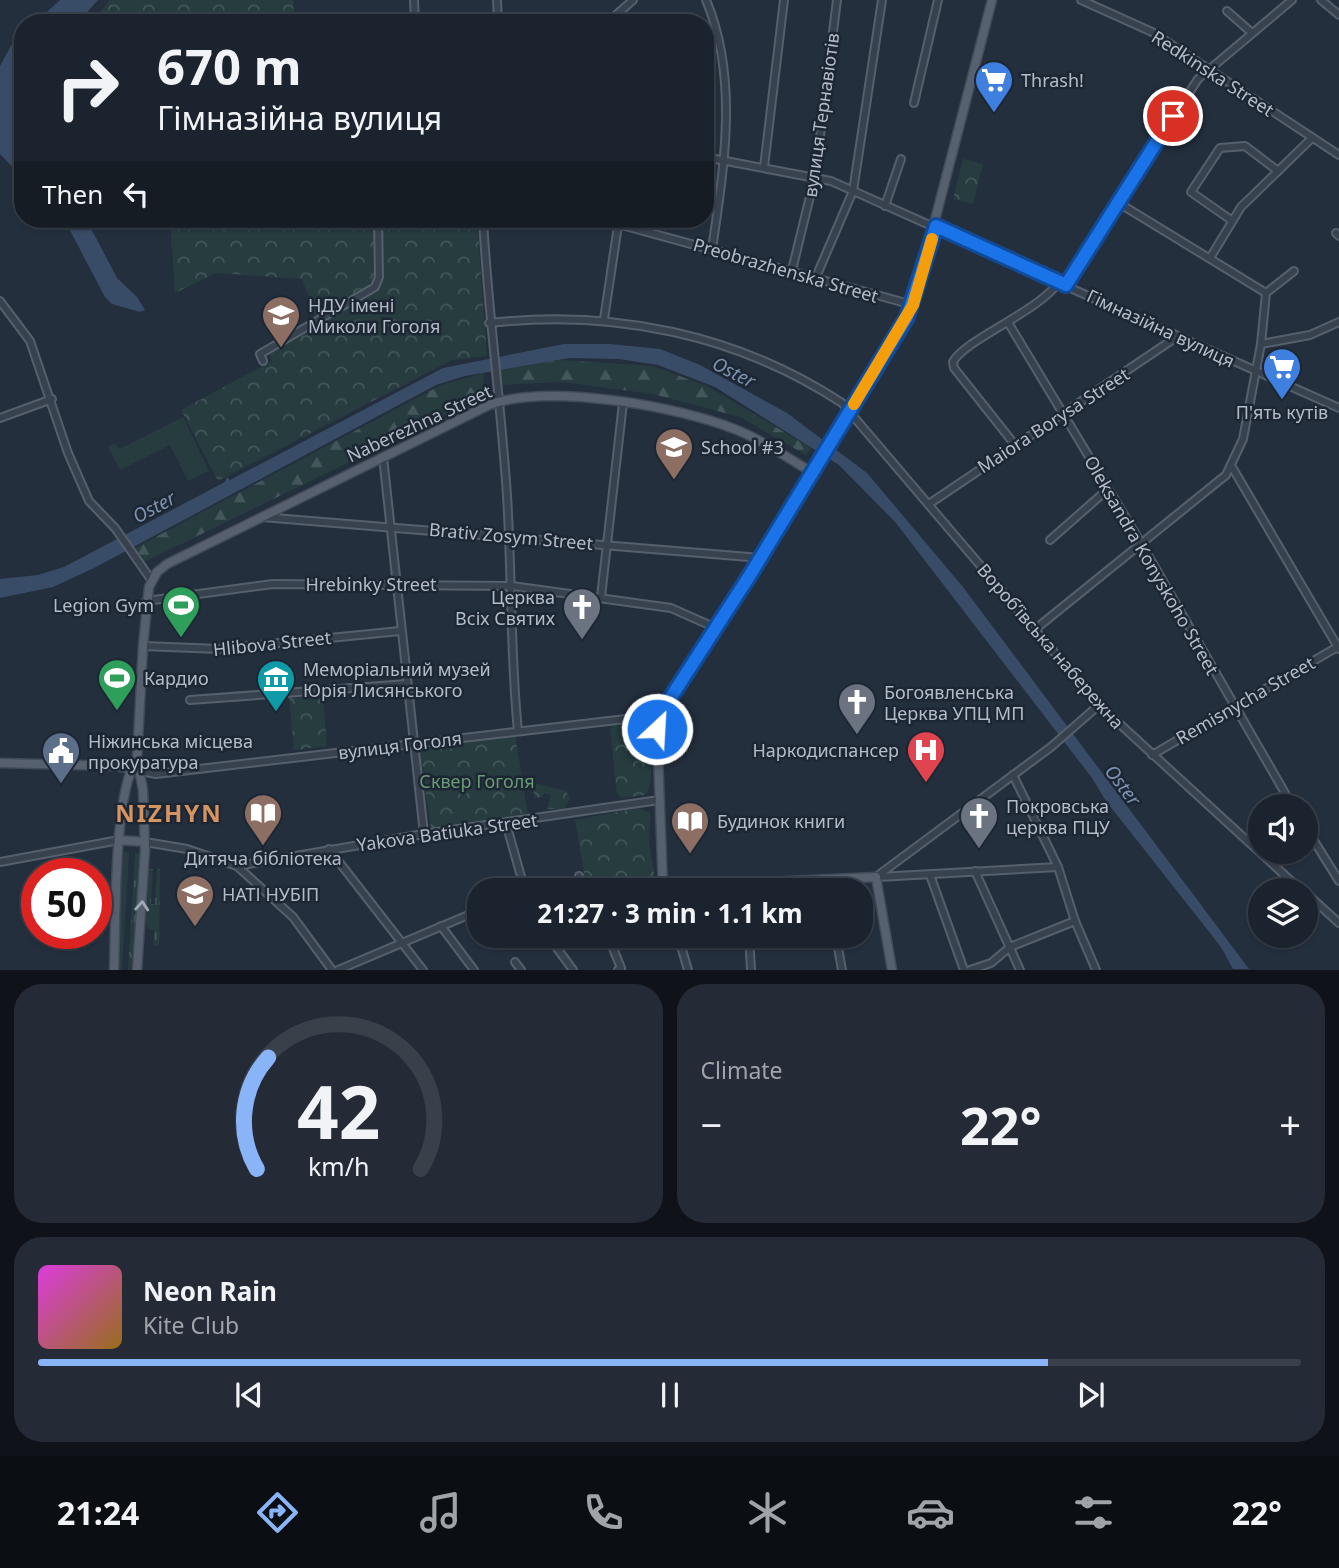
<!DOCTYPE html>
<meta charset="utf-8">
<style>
:root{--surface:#1b232e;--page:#242b36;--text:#f1f3f6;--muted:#a0a4aa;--line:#39404a;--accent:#8ab4f8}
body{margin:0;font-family:"Noto Sans",sans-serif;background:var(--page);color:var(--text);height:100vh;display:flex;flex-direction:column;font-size:26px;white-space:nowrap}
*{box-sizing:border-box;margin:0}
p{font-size:23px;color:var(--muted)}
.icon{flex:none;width:38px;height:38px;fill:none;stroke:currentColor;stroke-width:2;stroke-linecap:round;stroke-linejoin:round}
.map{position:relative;height:970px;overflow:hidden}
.drawer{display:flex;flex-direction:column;gap:14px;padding:14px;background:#0f1319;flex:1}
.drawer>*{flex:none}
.top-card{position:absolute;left:14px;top:14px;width:700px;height:214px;border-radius:28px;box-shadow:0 2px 5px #0004,0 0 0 2px var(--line);background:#1b232e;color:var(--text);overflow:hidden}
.tools{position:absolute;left:1248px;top:794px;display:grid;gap:14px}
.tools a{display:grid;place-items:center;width:70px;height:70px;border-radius:50%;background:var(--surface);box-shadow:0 2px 5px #0004,0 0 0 2px var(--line);font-size:35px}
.speed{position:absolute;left:21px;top:858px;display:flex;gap:14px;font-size:35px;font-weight:700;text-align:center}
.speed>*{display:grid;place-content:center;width:91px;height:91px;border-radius:50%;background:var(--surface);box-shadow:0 2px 5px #0004,0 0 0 2px var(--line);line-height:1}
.speed .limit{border:10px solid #d22;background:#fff;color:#111}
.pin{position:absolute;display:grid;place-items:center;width:60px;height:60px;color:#fff;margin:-30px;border:4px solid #fff;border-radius:50%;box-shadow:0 2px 7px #0007}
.me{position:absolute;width:77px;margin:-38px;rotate:25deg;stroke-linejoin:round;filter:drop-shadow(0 0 5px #0008)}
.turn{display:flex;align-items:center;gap:24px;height:147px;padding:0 28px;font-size:32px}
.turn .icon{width:91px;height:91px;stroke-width:2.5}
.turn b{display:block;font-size:49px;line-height:60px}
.then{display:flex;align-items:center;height:66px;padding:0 28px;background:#0003;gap:14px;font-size:26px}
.big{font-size:52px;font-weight:700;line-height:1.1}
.drawer .widget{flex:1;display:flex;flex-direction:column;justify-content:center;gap:10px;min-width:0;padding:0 24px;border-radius:28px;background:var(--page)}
.drawer .dial{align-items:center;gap:0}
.dial svg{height:182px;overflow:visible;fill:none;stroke:var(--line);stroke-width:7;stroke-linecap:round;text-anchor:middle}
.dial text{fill:var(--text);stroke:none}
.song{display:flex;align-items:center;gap:21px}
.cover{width:84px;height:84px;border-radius:10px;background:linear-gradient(135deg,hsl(300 70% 55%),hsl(40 70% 35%))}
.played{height:7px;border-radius:4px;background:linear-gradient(90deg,var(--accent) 80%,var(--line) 80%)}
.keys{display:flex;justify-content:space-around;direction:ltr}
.heat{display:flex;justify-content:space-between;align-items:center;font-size:38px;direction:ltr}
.drawer .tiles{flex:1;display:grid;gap:14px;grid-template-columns:1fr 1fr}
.widget:last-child{grid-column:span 2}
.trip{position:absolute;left:467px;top:878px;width:406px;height:70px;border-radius:28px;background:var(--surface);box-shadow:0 2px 5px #0004,0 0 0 2px var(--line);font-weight:700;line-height:70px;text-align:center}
.dock{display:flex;height:112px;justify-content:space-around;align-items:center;background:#0b0e12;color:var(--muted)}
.dock .icon{width:49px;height:49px}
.dock .current{color:var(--accent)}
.dock b{font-size:32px;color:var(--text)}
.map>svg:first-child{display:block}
.grass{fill:url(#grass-tufts)}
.forest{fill:url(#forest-firs)}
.park{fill:url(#park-crowns)}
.pitch{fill:#263c3f}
.water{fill:#394c67}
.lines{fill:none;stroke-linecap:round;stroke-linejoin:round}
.minor-casing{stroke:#565f6c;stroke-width:10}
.major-casing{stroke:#414a57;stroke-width:11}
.minor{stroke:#38414e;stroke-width:6}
.major{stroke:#56606e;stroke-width:8}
.oneway{stroke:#a1aab7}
.route-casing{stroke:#114b97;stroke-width:18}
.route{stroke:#1a73e8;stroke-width:12}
.slow{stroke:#f59e0b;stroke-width:12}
.labels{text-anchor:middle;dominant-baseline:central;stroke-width:5;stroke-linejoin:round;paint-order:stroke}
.street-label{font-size:18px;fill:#b4bcc9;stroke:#1d2633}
.poi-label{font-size:18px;fill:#b4bcc9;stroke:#1d2633;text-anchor:start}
.park-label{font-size:18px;fill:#6b9a76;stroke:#1d2633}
.water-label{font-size:19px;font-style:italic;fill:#7c92b1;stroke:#1d2633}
.district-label{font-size:24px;font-weight:bold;letter-spacing:2px;fill:#d59563;stroke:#1d2633}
</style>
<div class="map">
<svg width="1339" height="970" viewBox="0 0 1339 970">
<defs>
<pattern id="grass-tufts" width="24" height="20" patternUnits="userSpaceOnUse" patternTransform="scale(1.75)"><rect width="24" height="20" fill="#263c3f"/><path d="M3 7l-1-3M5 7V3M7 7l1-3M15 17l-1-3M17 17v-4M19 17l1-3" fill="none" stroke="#435659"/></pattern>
<pattern id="forest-firs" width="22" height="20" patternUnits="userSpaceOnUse" patternTransform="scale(1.75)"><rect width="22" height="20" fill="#263c3f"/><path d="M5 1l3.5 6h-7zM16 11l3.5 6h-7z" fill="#435659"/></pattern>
<pattern id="park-crowns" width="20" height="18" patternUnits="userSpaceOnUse" patternTransform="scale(1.75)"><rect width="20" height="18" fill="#263c3f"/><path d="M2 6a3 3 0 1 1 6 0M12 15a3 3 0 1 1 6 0" fill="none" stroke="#435659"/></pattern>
</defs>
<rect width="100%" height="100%" fill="#242f3e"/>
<g class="grass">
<path d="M123,852L129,853L122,969L116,970Z"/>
<path d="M135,853H141L134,969L128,970Z"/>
<path d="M149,869H153L151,904H155L157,869H160L159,946L153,945L154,930L148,929L146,922Z"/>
</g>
<g class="forest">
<path d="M559,360L652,366L707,386L811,448L806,455L740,417L653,394L562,382L498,385L497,370Z"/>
<path d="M484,373L483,394L459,409L142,563L133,549L441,385Z"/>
</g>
<g class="park">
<path d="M110,0H293L294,23H91Z"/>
<path d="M963,159L983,164L973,204L953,199Z"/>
<path d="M170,219H477L487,356L452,360L218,481L181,410L272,361L269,353L319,326L302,279L216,273L175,293Z"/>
<path d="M323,697L327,746L294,750L289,698Z"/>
<path d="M647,722C652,734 655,787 645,795L622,798L617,793L610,730L614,724Z"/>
<path d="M515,735L528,815L431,829L419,748Z"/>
<path d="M531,782L566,791L570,798L564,809H547L551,795L544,793L542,797L535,798Z"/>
<path d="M639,808L650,813L649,842L656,885L593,888L585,879L575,820Z"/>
</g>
<path class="pitch" d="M183,417L209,471L188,481L170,445L120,470L108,447L115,443L119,449Z"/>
<g class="water">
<path d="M60,0H98L77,23H35Z"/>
<path d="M23,34V80L18,85L23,117V178L0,154V66L12,44Z"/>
<path d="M64,219H86L117,278L137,297L145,310L140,312L112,304L105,297Z"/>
<path d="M564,344H610L660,349L700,365L787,413L867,473L963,587L1249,969H1233L1221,947L1106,801L1092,778L896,523L839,465L715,387L658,365L619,359L569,358L465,376L436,385L94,568L53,587L0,598V579L38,575L64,567L225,482L227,477L230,480L443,368Z"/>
</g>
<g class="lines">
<defs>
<g id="minor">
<path d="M414,0L415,23"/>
<path d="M497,0L498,23"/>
<path d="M706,0C739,78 724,167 712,249"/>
<path d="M1081,0L1152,32L1339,155"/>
<path d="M1321,0L1339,15"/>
<path d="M1227,11L1252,33"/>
<path d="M607,23L633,0"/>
<path d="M914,103L938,0"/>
<path d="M705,157L831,181L1339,408"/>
<path d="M764,167L784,0"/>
<path d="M1117,202L1266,293"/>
<path d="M885,206L901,159"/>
<path d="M483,219C488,312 501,403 507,496C512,574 510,653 518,731"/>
<path d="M1231,220L1191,192L1220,148L1245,146L1278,171"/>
<path d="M618,224L913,305"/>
<path d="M1336,233L1339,236"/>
<path d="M1210,258L1241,207L1312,138"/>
<path d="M792,270L815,176L837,0"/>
<path d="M816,277L853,191L882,0"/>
<path d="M1066,285L1198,79L1292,0"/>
<path d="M0,301L30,341L68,453L89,501L115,528L152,581"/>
<path d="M604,319L619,219"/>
<path d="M489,323C613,309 737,334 842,403L1099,705L1302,891"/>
<path d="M1009,324L1141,543L1293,807"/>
<path d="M1261,344L1266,293L1294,271"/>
<path d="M263,361L260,354L375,287L379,277L378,219"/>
<path d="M0,418L52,399"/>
<path d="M1015,445L954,368L953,362C964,340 1038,312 1059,282"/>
<path d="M383,457L424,834"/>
<path d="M1232,467L1339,649"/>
<path d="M929,504L1178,336"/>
<path d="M262,517L761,558"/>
<path d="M1050,540L1108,489"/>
<path d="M601,597L623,403"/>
<path d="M146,601L273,584L512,586L671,608L716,628"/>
<path d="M1033,631L1226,475L1243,439L1261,344L1310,335L1339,322"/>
<path d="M143,646L219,649L400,631"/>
<path d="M190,700L407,684"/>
<path d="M1152,755L1339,646"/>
<path d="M141,771L156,774L660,715"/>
<path d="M1013,775L1058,867L1075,921L1096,970"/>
<path d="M506,823L525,891"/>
<path d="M1306,828L1339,881"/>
<path d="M145,842L187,849L237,866L424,834L659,800"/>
<path d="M329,849L423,970"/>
<path d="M0,862L119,840"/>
<path d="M237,866L293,917L332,970"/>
<path d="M975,871L1020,970"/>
<path d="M930,875L964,970"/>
<path d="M579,876L589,891"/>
<path d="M876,877L1051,747L1099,705"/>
<path d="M878,877L1058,867"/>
<path d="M828,879L829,891"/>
<path d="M620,891L664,889"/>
<path d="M1306,893L1339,923"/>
<path d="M441,926L474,970"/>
<path d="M548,936L573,970"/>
<path d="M608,936L621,968L618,970"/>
<path d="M678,936L688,970"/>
<path d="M749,936L751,970"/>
<path d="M836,936L842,970"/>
<path d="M515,962L521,970"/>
<path d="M338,970L480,910"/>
<path d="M970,970L991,963L1010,947L1075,921"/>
</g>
<g id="major">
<path d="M0,763L117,766L133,770"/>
<path d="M119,840L145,842"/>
<path d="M114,970C116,923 113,793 137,759"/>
<path d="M137,970L145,850L143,790L137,759L143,646L149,587L157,572L167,564L489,405C548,383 678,406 737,430C763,440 787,458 812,472"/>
<path d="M892,970L876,877L663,887L657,729L662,711L750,575L913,305L992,0"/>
</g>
</defs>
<use href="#minor" class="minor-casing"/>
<use href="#major" class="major-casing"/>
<use href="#minor" class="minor"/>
<use href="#major" class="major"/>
</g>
<defs><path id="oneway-chevron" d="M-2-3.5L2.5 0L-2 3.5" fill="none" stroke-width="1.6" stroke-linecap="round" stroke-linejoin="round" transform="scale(1.75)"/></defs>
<use class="oneway" href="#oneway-chevron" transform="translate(142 906) rotate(-86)"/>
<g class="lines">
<defs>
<path id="route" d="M657,729L662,711L750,575L907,317L936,226L1066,285L1173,116"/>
</defs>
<use href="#route" class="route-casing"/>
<use href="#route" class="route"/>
<path class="slow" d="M854,404L913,305L932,239"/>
</g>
<defs>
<symbol id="supermarket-pin" viewBox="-11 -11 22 30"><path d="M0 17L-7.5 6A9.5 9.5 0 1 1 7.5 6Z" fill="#3f7fe0" stroke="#1d2633"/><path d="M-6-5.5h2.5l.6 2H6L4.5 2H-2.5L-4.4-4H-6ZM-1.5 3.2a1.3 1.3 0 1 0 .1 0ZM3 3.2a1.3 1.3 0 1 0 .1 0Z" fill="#fff"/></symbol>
<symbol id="university-pin" viewBox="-11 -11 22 30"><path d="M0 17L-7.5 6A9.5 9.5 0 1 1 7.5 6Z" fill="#8d6e63" stroke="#1d2633"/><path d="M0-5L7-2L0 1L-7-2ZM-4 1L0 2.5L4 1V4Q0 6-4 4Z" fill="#fff"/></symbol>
<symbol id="school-pin" viewBox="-11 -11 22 30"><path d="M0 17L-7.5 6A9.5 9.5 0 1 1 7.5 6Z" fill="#8d6e63" stroke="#1d2633"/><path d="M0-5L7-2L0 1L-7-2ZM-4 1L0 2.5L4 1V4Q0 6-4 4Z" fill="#fff"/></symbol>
<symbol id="stadium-pin" viewBox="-11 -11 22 30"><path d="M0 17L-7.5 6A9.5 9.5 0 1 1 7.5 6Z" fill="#2e9e5b" stroke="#1d2633"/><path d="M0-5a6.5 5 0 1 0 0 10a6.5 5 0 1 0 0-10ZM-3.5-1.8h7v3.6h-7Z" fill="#fff"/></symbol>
<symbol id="church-pin" viewBox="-11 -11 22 30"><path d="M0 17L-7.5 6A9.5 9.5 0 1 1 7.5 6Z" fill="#6b7280" stroke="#1d2633"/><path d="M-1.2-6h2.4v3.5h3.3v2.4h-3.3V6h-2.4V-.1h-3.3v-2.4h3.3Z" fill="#fff"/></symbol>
<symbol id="museum-pin" viewBox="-11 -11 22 30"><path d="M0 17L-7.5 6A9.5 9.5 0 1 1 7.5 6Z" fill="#0f9aa8" stroke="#1d2633"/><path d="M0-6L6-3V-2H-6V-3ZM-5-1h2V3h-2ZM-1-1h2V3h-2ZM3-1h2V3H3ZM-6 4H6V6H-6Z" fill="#fff"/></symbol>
<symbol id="hospital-pin" viewBox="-11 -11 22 30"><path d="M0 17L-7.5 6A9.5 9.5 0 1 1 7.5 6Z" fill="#e0444e" stroke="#1d2633"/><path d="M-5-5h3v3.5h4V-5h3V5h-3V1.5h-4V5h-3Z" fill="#fff"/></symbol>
<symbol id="civic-pin" viewBox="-11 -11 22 30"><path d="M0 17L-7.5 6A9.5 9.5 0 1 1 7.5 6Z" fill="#5c6f8a" stroke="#1d2633"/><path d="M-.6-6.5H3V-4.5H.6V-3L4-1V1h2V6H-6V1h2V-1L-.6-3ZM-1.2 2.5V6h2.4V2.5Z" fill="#fff"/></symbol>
<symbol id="library-pin" viewBox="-11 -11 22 30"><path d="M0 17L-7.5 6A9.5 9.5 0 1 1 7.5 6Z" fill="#8d6e63" stroke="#1d2633"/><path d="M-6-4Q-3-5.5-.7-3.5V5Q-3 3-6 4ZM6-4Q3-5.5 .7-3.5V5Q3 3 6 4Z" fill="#fff"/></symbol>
</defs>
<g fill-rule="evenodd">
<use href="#supermarket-pin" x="972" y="58" width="44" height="60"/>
<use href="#university-pin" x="259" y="293" width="44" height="60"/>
<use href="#supermarket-pin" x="1260" y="345" width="44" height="60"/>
<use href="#school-pin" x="652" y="425" width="44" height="60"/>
<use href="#stadium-pin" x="159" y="583" width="44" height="60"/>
<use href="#church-pin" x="560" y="585" width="44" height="60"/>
<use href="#stadium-pin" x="95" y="656" width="44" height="60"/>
<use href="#museum-pin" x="254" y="657" width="44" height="60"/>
<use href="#church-pin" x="835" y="680" width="44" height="60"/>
<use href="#hospital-pin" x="904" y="728" width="44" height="60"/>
<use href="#civic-pin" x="39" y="729" width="44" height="60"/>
<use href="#library-pin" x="241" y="791" width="44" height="60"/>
<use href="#church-pin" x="957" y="794" width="44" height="60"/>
<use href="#library-pin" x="668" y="799" width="44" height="60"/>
<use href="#university-pin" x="173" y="872" width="44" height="60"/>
</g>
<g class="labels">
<g class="street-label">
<text transform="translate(1213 73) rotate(33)">Redkinska Street</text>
<text transform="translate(821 115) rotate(-82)">вулиця Тернавіотів</text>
<text transform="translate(786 270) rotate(16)">Preobrazhenska Street</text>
<text transform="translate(1161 328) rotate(25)">Гімназійна вулиця</text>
<text transform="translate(1053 420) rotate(-33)">Maiora Borysa Street</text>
<text transform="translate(419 423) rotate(-25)">Naberezhna Street</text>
<text transform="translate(511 536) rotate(5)">Brativ Zosym Street</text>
<text transform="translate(1152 565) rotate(60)">Oleksandra Konyskoho Street</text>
<text x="371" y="584">Hrebinky Street</text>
<text transform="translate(272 643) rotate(-6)">Hlibova Street</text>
<text transform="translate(1051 646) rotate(49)">Воробʼївська набережна</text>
<text transform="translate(1245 700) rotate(-30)">Remisnycha Street</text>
<text transform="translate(400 745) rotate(-7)">вулиця Гоголя</text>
<text transform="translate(447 832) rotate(-8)">Yakova Batiuka Street</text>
</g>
<g class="poi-label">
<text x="1021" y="80">Thrash!</text>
<text x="308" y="305">НДУ імені<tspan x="308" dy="21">Миколи Гоголя</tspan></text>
<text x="1282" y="412" text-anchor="middle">П'ять кутів</text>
<text x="701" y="447">School #3</text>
<text x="555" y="597" text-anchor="end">Церква<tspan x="555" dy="21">Всіх Святих</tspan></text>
<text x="154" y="605" text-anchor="end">Legion Gym</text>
<text x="303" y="669">Меморіальний музей<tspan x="303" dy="21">Юрія Лисянського</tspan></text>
<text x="144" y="678">Кардио</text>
<text x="884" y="692">Богоявленська<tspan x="884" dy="21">Церква УПЦ МП</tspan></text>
<text x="88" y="741">Ніжинська місцева<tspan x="88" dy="21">прокуратура</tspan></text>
<text x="899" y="750" text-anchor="end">Наркодиспансер</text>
<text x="1006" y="806">Покровська<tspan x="1006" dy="21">церква ПЦУ</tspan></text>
<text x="717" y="821">Будинок книги</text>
<text x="263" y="858" text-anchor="middle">Дитяча бібліотека</text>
<text x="222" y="894">НАТІ НУБІП</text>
</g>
<g class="park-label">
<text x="477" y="781">Сквер Гоголя</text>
</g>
<g class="water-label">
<text transform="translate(734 372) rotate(27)">Oster</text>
<text transform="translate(154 507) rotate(-28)">Oster</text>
<text transform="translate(1123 785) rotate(53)">Oster</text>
</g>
<g class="district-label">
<text x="169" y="812">NIZHYN</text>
</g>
</g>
</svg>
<div class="tools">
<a><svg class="icon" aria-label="sound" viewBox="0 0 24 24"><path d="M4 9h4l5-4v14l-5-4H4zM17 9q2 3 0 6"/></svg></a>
<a><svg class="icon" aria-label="layers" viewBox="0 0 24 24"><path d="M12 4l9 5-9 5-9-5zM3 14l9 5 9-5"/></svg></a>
</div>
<div class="speed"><div class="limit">50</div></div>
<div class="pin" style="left:1173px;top:116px;background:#d93025"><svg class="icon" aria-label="arrive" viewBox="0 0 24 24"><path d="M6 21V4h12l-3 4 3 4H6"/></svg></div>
<svg class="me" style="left:657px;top:729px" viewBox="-20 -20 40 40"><circle r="17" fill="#1a73e8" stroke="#fff" stroke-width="3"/><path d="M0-11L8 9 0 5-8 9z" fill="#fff"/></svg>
<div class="trip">21:27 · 3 min · 1.1 km</div>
<div class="top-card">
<div class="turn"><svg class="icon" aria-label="right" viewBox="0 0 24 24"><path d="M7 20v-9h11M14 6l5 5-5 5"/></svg><div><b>670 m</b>Гімназійна вулиця</div></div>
<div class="then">Then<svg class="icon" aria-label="left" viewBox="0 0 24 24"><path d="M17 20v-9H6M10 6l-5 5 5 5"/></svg></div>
</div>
</div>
<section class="drawer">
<div class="tiles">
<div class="widget dial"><svg viewBox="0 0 100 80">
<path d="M14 69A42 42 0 1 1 86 69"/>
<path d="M14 69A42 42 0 0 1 19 20" stroke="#8ab4f8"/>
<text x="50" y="56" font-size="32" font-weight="700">42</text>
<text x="50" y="72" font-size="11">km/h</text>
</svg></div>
<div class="widget"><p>Climate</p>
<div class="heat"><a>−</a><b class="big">22°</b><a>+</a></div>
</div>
<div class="widget">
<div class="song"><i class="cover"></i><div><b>Neon Rain</b><p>Kite Club</p></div></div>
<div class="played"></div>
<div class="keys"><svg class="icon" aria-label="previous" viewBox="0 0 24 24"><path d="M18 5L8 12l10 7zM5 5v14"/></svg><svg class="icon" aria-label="pause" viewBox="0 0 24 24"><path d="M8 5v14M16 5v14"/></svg><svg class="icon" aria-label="next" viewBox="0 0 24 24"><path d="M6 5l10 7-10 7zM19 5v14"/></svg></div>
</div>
</div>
</section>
<nav class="dock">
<b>21:24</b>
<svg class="icon current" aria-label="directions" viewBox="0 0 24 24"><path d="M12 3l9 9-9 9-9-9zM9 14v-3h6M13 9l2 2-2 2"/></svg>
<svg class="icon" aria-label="music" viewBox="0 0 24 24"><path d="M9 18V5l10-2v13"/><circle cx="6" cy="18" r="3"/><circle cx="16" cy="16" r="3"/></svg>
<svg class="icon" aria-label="phone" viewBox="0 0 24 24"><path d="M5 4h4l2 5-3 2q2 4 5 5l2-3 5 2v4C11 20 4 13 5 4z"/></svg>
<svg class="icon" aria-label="climate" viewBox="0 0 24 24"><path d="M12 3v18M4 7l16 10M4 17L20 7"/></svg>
<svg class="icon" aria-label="car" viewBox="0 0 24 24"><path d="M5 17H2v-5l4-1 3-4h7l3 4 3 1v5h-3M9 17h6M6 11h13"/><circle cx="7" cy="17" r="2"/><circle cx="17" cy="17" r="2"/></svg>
<svg class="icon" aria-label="filters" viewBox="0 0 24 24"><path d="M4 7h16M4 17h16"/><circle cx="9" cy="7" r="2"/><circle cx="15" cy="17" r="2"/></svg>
<b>22°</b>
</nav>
